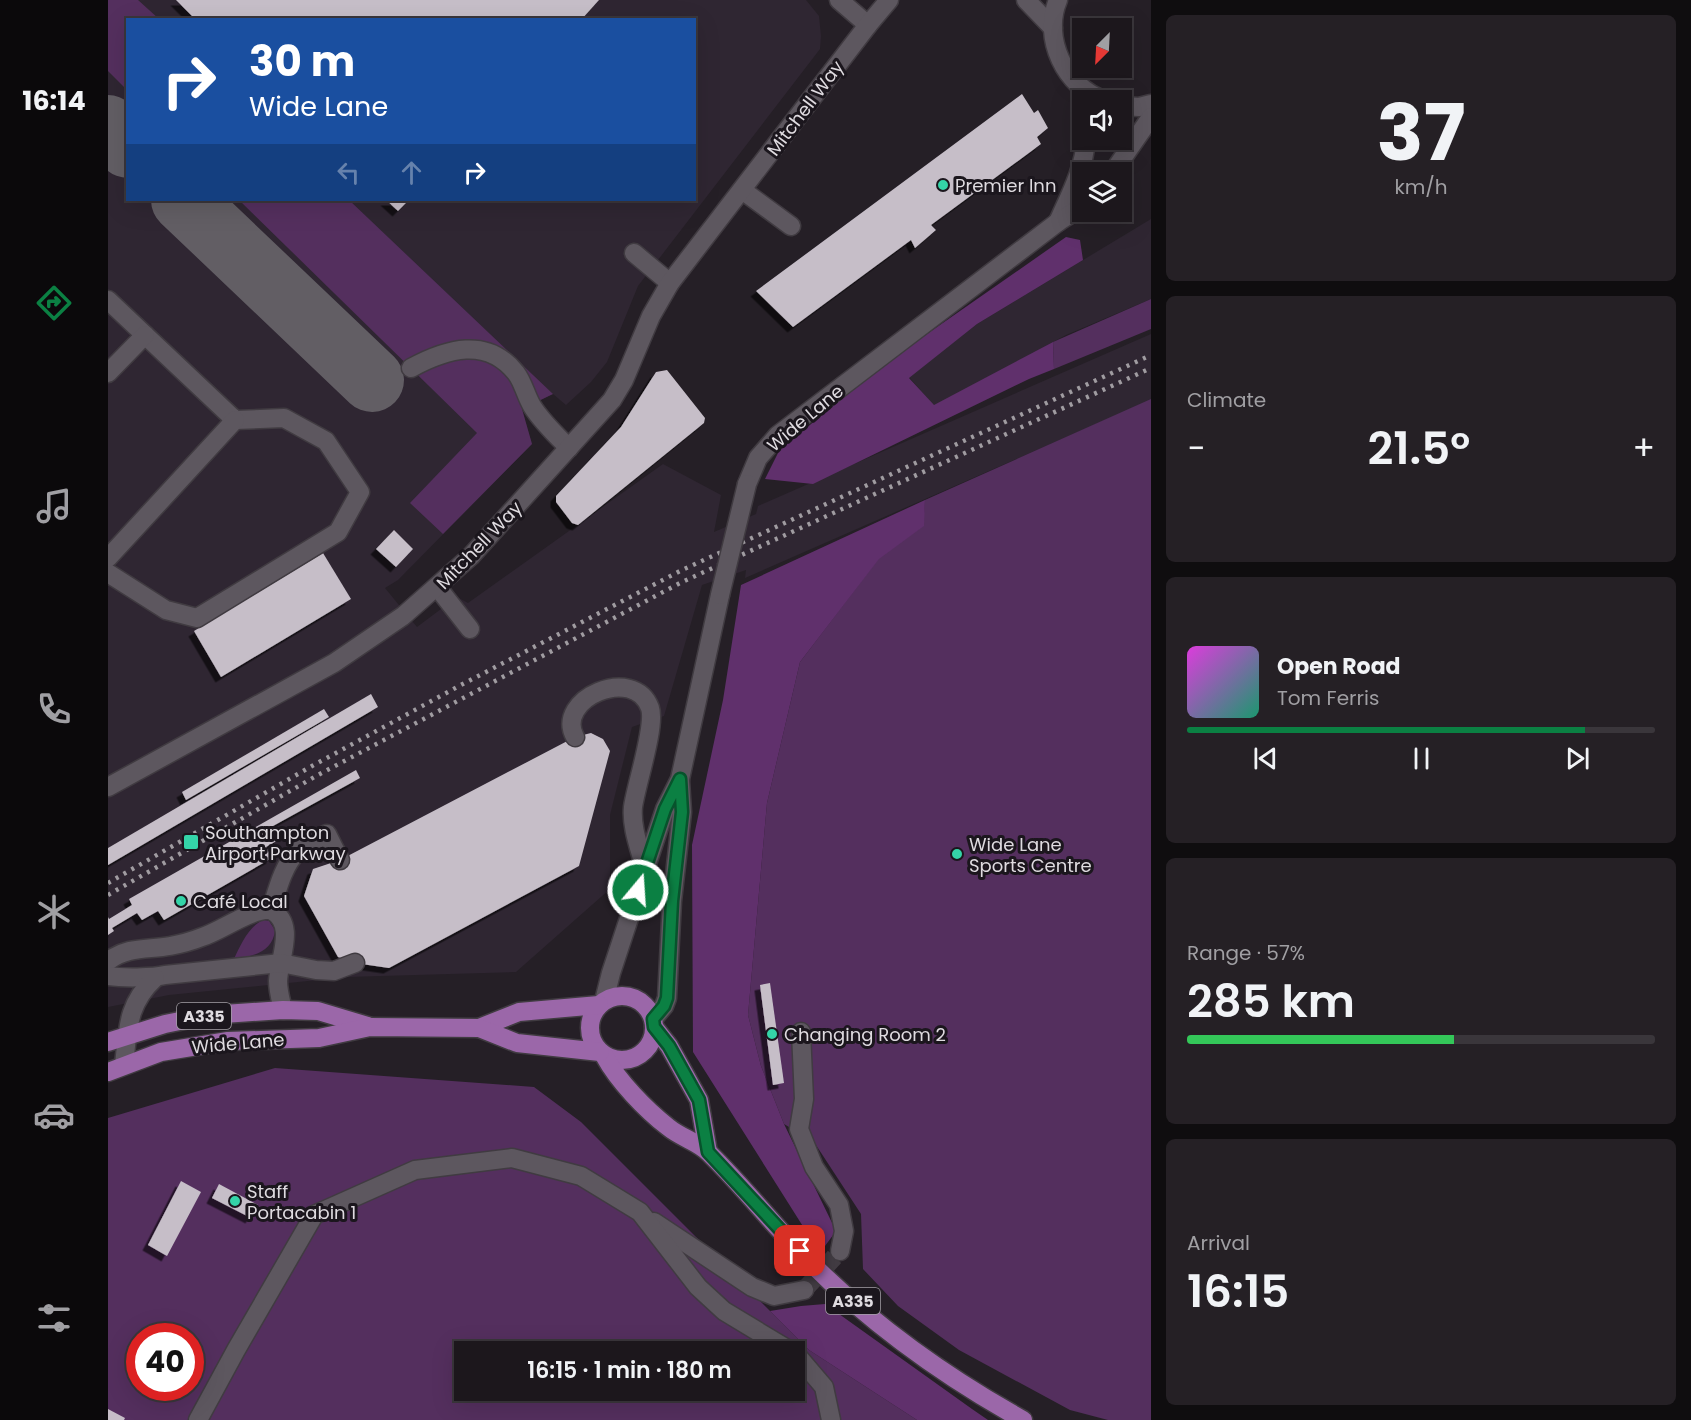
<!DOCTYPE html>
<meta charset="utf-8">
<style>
:root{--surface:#1c171c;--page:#252025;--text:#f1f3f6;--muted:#a09fa3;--line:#3a363b;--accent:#0b8043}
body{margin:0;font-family:Poppins,sans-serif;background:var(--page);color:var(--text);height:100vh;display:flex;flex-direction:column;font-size:22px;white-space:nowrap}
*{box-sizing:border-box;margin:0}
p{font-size:20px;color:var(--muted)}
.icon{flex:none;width:33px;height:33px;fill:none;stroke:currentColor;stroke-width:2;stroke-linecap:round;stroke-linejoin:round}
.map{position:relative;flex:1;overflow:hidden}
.panel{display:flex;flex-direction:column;gap:15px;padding:15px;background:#0f0d0f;width:540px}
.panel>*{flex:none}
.banner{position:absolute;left:18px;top:18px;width:570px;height:183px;border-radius:0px;box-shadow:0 6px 24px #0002,0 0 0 2px var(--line);background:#1a4fa0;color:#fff;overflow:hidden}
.needle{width:39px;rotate:204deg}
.buttons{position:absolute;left:964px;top:18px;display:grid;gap:12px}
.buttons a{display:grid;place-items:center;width:60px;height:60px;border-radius:0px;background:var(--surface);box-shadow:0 6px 24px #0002,0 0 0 2px var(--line);font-size:30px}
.speed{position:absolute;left:18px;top:1323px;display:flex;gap:12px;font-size:30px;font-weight:700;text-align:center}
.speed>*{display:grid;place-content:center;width:78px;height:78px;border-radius:50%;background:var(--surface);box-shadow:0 6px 24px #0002,0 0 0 2px var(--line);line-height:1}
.speed .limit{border:9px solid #d22;background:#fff;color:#111}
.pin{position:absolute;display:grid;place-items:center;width:51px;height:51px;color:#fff;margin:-26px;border-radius:12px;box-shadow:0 3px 9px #0006}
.me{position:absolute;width:66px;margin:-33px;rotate:18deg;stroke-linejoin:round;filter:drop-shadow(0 0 4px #0008)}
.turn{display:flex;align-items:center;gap:21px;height:126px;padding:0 24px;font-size:27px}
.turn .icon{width:78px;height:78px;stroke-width:2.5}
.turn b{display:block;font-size:42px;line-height:51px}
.lanes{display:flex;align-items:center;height:57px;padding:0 24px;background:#0003;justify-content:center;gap:30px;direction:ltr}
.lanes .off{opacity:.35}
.big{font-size:45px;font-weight:600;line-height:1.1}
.panel .tile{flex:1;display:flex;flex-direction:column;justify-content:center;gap:9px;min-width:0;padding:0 21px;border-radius:9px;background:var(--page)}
.panel .dial{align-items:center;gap:0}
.dial b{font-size:78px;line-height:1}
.song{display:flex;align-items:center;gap:18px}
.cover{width:72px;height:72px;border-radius:9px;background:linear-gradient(135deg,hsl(300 70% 55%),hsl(160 70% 35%))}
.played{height:6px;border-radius:3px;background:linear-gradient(90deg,var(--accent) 85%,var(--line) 85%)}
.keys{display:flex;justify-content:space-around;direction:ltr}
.heat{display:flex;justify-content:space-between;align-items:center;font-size:33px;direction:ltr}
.charge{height:9px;border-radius:4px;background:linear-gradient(90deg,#34c759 57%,var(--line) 0)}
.trip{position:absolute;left:346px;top:1341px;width:351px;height:60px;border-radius:0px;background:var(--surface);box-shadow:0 6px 24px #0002,0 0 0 2px var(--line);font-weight:600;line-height:60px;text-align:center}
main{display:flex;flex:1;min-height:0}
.tabs{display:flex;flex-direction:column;width:108px;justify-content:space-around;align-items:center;background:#0b090b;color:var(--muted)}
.tabs .icon{width:42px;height:42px}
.tabs .selected{color:var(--accent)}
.tabs b{font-size:27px;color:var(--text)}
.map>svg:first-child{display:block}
.built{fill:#2f2632;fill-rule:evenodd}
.green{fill:#542f5e;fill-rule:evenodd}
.forest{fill:#60306c}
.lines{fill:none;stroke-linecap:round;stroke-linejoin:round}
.taxiway{stroke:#625e64;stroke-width:64}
.building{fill:#c6bec8;filter:url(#shadow)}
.minor-tunnel{stroke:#413b42;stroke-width:18;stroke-dasharray:18 9;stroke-linecap:butt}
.minor-casing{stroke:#403b41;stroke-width:21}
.major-casing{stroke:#403b41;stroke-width:21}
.minor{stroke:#5d575f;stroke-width:18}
.major{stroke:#9b67a9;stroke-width:18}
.rail{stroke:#a09ca1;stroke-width:4.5;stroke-dasharray:3 6;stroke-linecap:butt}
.minor-bridge-casing{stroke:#403b41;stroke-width:21;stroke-linecap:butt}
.minor-bridge{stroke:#5d575f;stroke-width:18}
.route-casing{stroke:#07532c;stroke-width:15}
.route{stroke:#0b8043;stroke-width:10}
.poi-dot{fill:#34d4a8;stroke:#1b161d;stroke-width:2}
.labels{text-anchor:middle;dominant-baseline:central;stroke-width:6;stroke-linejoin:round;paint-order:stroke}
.shield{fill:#1b161d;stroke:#a4a0a6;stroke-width:1.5}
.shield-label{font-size:16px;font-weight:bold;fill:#dfdbe0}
.street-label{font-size:18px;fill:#dfdbe0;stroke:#1b161d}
.poi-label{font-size:18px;fill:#dfdbe0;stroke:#1b161d;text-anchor:start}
</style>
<main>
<nav class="tabs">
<b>16:14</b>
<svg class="icon selected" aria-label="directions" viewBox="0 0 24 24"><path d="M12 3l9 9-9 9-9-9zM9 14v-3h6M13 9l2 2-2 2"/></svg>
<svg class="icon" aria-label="music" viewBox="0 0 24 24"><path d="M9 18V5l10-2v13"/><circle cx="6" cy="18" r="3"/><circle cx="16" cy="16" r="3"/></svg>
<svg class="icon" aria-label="phone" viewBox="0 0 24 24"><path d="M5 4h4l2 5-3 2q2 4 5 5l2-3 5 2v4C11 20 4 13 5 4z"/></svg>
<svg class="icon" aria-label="climate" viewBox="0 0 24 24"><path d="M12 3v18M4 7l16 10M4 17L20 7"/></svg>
<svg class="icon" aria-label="car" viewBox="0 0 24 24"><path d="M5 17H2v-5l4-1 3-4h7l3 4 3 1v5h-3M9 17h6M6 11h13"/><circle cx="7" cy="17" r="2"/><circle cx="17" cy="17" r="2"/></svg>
<svg class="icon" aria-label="filters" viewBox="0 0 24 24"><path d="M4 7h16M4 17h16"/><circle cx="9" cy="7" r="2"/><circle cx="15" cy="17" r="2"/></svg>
</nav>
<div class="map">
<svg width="1043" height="1420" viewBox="0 0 1043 1420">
<defs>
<filter id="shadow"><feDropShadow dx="-5.5" dy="5.5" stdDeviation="0" flood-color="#0009"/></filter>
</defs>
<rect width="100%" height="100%" fill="#251f26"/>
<g class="built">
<path d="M0,0H698L711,16L713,36L712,49L530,286L499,362L483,382L458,405L445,394L414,409L424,444L290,580L277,588L309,627L349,597L360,603L555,464L613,495L606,532L648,514L650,506L1043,334V400L637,578L638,570L594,585L556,716L524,727L502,815V889L408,972L239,977L61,995L0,1007ZM20,20H586V200H20Z"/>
<path d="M1043,219V299L958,335L826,406L801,377L869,324Z"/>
</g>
<g class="green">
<path d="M0,0H30L51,19L20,20L19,90L0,71Z"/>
<path d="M131,200H241L445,394L414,409L424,444L335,534L302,503L369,433Z"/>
<path d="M1043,299V329L946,369L945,342Z"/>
<path d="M1043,399V1420H1000L962,1410L851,1350L790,1306L755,1269L753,1214L706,1142L676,1124L653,1066L640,1015L659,803L692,662L771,558L815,526L817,500Z"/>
<path d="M156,920L161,921L167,930C165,952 144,957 126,959C132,946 141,925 156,920Z"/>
<path d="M167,1068L426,1087L473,1122L701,1350L809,1420H0V1118ZM32,1336H82V1388H32ZM357,1352H687V1390H357Z"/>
</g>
<g class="forest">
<path d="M958,237L972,240L975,260L869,324L801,378L826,405L945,342L946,369L921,379L705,484L657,479L671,451L766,371Z"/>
<path d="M817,500L816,526L771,559L692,662L659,803L640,1015L653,1066L676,1124L728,1231L717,1246L696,1228L585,1052L584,845L615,700L633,585Z"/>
<path d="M717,1304L864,1409L880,1420H809L701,1350L662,1311L693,1306Z"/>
</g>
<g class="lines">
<g class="taxiway">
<path d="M0,127L20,146"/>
<path d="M75,200L264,380"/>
</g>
</g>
<g class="building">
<path d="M68,0H491L473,20H88Z"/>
<path d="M914,94L926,113L930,110L940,128L929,137L933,144L823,225L828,230L807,248L803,240L685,327L648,291Z"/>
<path d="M278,200H301L290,211Z"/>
<path d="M559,370L597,418L596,423L470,525L464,523L448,502V496L513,427L548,372Z"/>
<path d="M286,530L305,549L288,567L268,549Z"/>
<path d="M215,553L243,599L113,677L86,631Z"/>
<path d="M263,694L270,707L0,865V848Z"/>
<path d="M216,709L221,717L78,800L74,792Z"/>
<path d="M483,733L495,739L502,751L471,866L281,968L247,963L230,957L196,896L205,869L232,860L467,737Z"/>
<path d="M248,770L252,778L165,826L172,839L158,847L164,858L56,920L50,911L34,920L29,913L4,928L6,931L0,935V917L1,919L24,905L21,899Z"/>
<path d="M662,983L676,1083L665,1085L652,985Z"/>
<path d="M73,1181L93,1192L59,1256L40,1245Z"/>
<path d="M111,1184L150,1205L143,1218L104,1198Z"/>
<path d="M0,1409L17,1418L16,1420H0Z"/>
</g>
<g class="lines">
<path class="minor-tunnel" d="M696,1290L732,1251"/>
<defs>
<g id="minor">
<path d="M731,0L760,25"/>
<path d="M918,0L945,28"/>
<path d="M950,0C934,38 957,87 996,100"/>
<path d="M1014,106L1031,107L1043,104"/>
<path d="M1005,172L1043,117"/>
<path d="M634,190L683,226"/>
<path d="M950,222C962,195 976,169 978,140"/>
<path d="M526,253L562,283"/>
<path d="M0,300L127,420L176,418L218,441L252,492L230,532L89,618L58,610L0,573"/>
<path d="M303,368C338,349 379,336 408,373C415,382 418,396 424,406C434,422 448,435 461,448"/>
<path d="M0,373L37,335"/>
<path d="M639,484L650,458L670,435L950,222L975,206"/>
<path d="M0,558L127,420"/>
<path d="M330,588L362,629"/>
<path d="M467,737C446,699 526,664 542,708C548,726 528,785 525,807C523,828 532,849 537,869"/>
<path d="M0,787L226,663L295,616L363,556L504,400L516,380L543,316L562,283L760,25L781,0"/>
<path d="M163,910C169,891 175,865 190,851C199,844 210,839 219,834L232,860"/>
<path d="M0,961C20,946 40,950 62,946C73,944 84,941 94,937C113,931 144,908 163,910C189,924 171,958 170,981C170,991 173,1001 175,1010"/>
<path d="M0,976C12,978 46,978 57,975L173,963L208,970L226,971L247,963"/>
<path d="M496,1001L503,973L557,809L572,779L612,595"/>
<path d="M545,1019L556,1006L559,998L564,901L574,812L572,781"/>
<path d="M693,1032L696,1099L691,1129L706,1167L731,1205L736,1231L732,1251"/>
<path d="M16,1065C20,1029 19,1004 47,978"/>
<path d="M546,1222L644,1287L666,1296L696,1290"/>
<path d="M687,1353L716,1387L723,1420"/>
<path d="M90,1420L128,1350L206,1215L307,1170L404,1158L473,1176L532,1212L590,1287L616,1311L684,1352"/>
</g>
<g id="major">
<circle cx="514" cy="1028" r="32"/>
<path d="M546,1027L561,1046L591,1100L600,1152"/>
<path d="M371,1028L411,1012L491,1005"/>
<path d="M0,1042L57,1024L101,1015L175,1010L210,1011L260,1026"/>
<path d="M497,1057C510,1081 538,1110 560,1127C573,1138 591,1142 602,1154C638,1189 668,1229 704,1264C766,1326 838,1377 915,1420"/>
<path d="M0,1072L53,1052L120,1041L211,1038L262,1027L371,1028L409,1043L492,1052"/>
</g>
</defs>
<use href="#minor" class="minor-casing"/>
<use href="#major" class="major-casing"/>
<use href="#minor" class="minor"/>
<use href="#major" class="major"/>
<g class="rail">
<path d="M0,883L204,766L351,686L574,570L1043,355"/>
<path d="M0,895L210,775L572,583L1043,368"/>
</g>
<defs>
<path id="minor-bridge" d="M612,595L639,484"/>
</defs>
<use href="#minor-bridge" class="minor-bridge-casing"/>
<use href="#minor-bridge" class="minor-bridge"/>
</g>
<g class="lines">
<defs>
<path id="route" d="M530,890L557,809L572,779L574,812L564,901L559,998L556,1006L545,1019L546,1027L561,1046L591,1100L600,1152L692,1251"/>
</defs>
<use href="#route" class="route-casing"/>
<use href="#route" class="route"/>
</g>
<g class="poi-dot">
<circle cx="835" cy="185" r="6"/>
<rect x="75" y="834" width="16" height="16" rx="3"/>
<circle cx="849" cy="854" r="6"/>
<circle cx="73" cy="901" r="6"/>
<circle cx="664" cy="1034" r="6"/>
<circle cx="127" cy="1201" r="6"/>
</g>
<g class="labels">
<g class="shield">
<rect x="69" y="1003" width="54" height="26" rx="4.5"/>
<rect x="718" y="1288" width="54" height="26" rx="4.5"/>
</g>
<g class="shield-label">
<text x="96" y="1016">A335</text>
<text x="745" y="1301">A335</text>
</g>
<g class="street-label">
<text transform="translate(697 108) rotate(-53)">Mitchell Way</text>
<text transform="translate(697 418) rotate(-40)">Wide Lane</text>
<text transform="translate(371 545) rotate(-46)">Mitchell Way</text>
<text transform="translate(130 1043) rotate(-5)">Wide Lane</text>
</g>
<g class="poi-label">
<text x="847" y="185">Premier Inn</text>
<text x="97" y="832">Southampton<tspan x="97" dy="21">Airport Parkway</tspan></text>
<text x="861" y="844">Wide Lane<tspan x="861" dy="21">Sports Centre</tspan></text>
<text x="85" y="901">Café Local</text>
<text x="676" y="1034">Changing Room 2</text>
<text x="139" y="1191">Staff<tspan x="139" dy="21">Portacabin 1</tspan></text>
</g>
</g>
</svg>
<div class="buttons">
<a><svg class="needle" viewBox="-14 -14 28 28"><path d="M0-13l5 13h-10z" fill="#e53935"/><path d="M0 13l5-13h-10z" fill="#a09fa3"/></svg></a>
<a><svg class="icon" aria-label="sound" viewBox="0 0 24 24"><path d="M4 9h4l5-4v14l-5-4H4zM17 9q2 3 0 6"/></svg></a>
<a><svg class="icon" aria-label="layers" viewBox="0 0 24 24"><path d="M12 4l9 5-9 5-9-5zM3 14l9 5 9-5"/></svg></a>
</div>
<div class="speed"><div class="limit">40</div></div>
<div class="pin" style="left:692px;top:1251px;background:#d93025"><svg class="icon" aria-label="arrive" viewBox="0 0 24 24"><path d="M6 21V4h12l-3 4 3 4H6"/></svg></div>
<svg class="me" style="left:530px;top:890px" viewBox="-20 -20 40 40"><circle r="17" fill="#0b8043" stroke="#fff" stroke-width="3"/><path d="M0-11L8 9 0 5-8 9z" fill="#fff"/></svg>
<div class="trip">16:15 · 1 min · 180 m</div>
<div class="banner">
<div class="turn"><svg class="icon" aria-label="right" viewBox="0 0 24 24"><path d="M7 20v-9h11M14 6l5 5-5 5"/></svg><div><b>30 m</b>Wide Lane</div></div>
<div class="lanes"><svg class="icon off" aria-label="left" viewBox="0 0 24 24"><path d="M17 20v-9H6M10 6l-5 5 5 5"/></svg><svg class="icon off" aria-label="ahead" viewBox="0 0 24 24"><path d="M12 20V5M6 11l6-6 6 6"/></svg><svg class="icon" aria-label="right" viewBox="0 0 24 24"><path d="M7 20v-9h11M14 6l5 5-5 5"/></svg></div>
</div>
</div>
<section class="panel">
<div class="tile dial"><b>37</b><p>km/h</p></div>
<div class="tile"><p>Climate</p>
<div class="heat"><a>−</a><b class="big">21.5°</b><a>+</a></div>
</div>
<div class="tile">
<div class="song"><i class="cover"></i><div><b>Open Road</b><p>Tom Ferris</p></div></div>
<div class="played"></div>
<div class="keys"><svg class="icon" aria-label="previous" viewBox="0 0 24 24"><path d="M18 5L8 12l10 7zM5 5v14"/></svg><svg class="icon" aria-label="pause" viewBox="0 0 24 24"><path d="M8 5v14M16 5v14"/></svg><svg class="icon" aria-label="next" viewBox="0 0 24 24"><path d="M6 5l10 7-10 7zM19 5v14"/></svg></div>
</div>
<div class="tile"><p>Range · 57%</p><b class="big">285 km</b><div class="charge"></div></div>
<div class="tile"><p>Arrival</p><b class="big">16:15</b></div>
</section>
</main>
